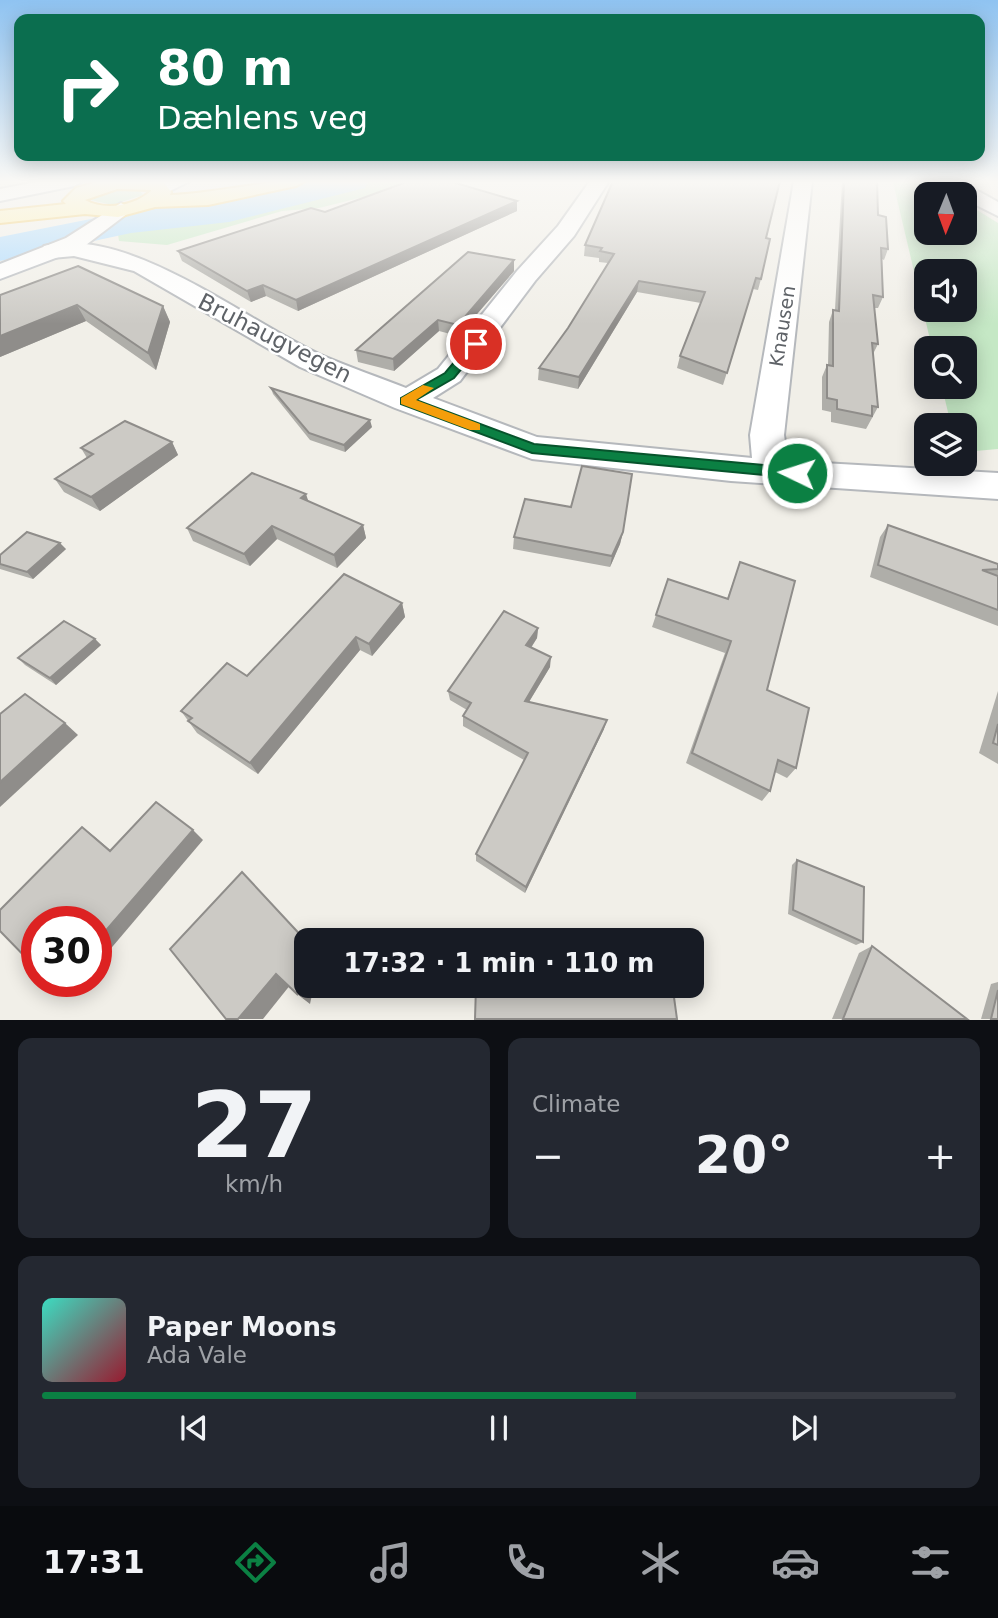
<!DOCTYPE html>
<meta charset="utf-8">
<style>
:root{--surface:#171b24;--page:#242831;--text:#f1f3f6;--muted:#9ea1a6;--line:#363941;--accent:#0b8043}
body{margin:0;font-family:"DejaVu Sans",sans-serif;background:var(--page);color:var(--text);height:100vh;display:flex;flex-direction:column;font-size:26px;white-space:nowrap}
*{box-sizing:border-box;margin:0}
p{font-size:23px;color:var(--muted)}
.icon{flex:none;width:38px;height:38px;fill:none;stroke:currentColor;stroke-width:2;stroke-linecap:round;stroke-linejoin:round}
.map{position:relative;height:1020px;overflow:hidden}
.drawer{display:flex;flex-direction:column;gap:18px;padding:18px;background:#0d0f14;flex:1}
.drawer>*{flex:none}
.hud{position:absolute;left:14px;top:14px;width:971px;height:147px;border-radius:14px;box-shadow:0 4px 18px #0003;background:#0b6e4f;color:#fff;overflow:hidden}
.needle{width:46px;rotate:181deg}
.fabs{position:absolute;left:914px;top:182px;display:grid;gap:14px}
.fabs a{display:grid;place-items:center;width:63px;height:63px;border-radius:14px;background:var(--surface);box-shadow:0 4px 18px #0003;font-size:35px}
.speed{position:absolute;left:21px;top:906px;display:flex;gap:14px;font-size:35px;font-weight:700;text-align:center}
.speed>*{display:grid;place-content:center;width:91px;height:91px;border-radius:50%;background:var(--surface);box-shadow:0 4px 18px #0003;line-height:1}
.speed .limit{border:10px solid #d22;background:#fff;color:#111}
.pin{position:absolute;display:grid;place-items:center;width:60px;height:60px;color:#fff;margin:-30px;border:4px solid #fff;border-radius:50%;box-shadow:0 2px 7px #0007}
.me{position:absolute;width:77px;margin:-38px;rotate:274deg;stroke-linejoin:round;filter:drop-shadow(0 0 5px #0008)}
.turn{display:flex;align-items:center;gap:24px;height:147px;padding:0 28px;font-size:32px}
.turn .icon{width:91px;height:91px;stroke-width:2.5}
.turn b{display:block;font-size:49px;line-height:60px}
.big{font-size:52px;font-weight:700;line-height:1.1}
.drawer .widget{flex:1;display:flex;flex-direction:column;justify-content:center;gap:10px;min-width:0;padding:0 24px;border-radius:14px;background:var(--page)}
.drawer .dial{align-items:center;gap:0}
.dial b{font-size:91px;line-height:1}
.song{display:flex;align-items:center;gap:21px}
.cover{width:84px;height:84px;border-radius:10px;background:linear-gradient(135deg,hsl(170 70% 55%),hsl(350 70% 35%))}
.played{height:7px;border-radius:4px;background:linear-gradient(90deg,var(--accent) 65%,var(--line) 65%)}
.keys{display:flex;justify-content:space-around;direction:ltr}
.heat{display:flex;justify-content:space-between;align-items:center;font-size:38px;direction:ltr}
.drawer .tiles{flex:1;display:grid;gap:18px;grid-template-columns:1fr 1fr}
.widget:last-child{grid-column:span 2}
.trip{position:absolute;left:294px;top:928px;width:410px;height:70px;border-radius:14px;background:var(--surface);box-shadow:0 4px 18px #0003;font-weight:700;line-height:70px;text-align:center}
.tab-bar{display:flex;height:112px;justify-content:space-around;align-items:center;background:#090b0e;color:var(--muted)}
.tab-bar .icon{width:49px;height:49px}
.tab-bar .on{color:var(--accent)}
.tab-bar b{font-size:32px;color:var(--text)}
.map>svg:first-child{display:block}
.green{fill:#c5e8c5;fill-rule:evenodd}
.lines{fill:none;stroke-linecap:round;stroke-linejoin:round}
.river{fill:#aadaff;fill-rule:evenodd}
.minor-casing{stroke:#b5b8bc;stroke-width:4}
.secondary-casing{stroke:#b6babf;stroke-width:4}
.primary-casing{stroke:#f2c960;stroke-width:4}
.minor{fill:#fff;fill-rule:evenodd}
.secondary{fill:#fff;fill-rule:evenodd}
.primary{fill:#fff2af;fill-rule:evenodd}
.wall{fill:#afaea9}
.shaded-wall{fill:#8f8d8a}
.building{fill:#cccac5;stroke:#8f8d8a;stroke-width:2}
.route{fill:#0b8043;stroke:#07532c;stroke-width:2}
.slow{fill:#f59e0b}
.labels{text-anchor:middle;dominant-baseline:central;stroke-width:5;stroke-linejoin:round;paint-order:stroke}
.far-street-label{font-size:19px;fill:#5f6368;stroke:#fff}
.street-label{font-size:23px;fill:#5f6368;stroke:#fff}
</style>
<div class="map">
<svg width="998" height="1020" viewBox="0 0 998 1020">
<rect width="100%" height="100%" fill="#f1efe8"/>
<g class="green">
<path d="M371,181H428L319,208L282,211L167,245L119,241L118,234L130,226L192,220Z"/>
<path d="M925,181L950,194H926V233H964V202L998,223V449L964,452V425H951L942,387H964V348H932L893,182ZM926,271H964V310H926Z"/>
<path d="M117,189L139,190L143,195L112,205L91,200L94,196Z"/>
</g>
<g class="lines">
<path class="river" d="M308,181H369L365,188L229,222L131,233L0,261V237L131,211L229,200Z"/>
<defs>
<g id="minor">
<path d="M42,181H83L74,186L0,201V189Z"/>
<path d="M590,181H609L574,236L535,281L460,381L433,398L537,437L752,458L750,435L794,181H812L784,435L788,461L998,473V499L731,481L532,459L395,408L300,367L134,271L74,256L52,258L41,251L44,246C129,225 246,321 321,355C349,367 378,377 406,388L438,369L517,271L558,226Z"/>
<path d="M936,181H960L998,202V216L964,199V194H955Z"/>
</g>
<g id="secondary">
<path d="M162,181H190L168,192H154L152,188Z"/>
<path d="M121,203L131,209L128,213L82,248L0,279V264L66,238Z"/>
</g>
<path id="primary" d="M101,181H163L171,192L170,195C216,193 259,181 305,181L296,186L208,205L155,207L118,217L85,214L0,223V211L66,204L63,201L76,188ZM117,189L151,190V191C134,206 105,211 85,200Z"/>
</defs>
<use href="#minor" class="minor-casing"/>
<use href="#secondary" class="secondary-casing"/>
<use href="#primary" class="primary-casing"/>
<use href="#minor" class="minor"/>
<use href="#secondary" class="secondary"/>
<use href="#primary" class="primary"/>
</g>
<g class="wall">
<path d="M842,181H877L878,215L888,249L884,260L882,259L883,297L878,308H874L878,344L873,354L878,407L866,429L831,422V412L822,410V377L827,365H828L829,322L833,310H835Z"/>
<path d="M517,211L298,311L266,296L251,302L182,261L178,251L325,212Z"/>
<path d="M766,238L761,279L758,290L753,289L723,385L677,368L680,356L701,303L637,292L578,389L538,380L539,368L568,328L608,263L599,262V258L584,256L585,245Z"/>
<path d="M514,260V271L458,336L439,331L394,371L358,362L356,350Z"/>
<path d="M0,295L163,306L170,322L156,370L86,321L0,357Z"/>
<path d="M271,388L372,427L345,452L310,440L273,394Z"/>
<path d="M172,442L178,455L100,511L64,492L55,479L87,458L81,448Z"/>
<path d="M308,501L363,525L366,538L337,568L277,539L250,566L193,541L187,528Z"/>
<path d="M888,525L998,564V626L870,577L880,537Z"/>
<path d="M623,532L620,544L610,567L513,549L514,537Z"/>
<path d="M66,549L33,579L0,569V555Z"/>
<path d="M740,562L767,690L796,768L787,778L775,772L770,791L762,801L686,763L725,653L652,627L668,579L727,599Z"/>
<path d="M402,603L405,617L372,656L360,650L258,774L197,733L181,711L247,676Z"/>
<path d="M538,628L537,638L531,648L550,667L529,702L604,729L525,893L476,861V854L524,760L463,726V716L467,710L450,700L448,691Z"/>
<path d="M95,639L101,645L56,685L25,665L18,658Z"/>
<path d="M998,691V764L979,753Z"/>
<path d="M797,860L863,942L856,945L788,914L792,865Z"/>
<path d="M872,946L967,1019H832L859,953Z"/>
<path d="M998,982V1019H981L991,984Z"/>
<path d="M457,985H636L476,991H459Z"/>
</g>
<g class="shaded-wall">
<path d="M517,201V211L298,311L296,300Z"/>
<path d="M514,260V271L458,336V325Z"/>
<path d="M639,281L637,292L578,389L579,377Z"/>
<path d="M263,285L266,296L251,302L247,291Z"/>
<path d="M77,305L86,321L0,357V336Z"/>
<path d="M163,306L170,322L156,370L148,353Z"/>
<path d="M438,320L439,331L394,371L393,359Z"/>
<path d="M370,420L372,427L345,452L344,445Z"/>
<path d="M172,442L178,455L100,511L91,497Z"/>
<path d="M306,494L310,506L301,498Z"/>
<path d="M363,525L366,538L337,568L334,555Z"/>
<path d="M272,526L277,539L250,566L244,554Z"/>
<path d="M623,532L620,544L610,567L612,556Z"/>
<path d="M60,543L66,549L33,579L27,572Z"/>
<path d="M402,603L405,617L372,656L369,644Z"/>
<path d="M538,628L537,638L526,655V645Z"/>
<path d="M356,637L360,650L258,774L250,763Z"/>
<path d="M95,639L101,645L56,685L50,678Z"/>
<path d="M551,657L550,667L524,710L525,701Z"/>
<path d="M607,720L604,729L525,893L526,887Z"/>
<path d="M65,723L78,735L0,807V782Z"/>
<path d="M82,827L95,837L123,861L110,851Z"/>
<path d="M193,830L203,840L96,966V942Z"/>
<path d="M306,952V985H314L310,1004L297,994Z"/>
<path d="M276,974L291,984L263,1019H238Z"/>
<path d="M62,982H83L73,994L56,988Z"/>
</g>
<g class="building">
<path d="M409,181H449L517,201L296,300L263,285L247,291L178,251L311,208L325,212Z"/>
<path d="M613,181H780L766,238L770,239L761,279L756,278L727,373L680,356L705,292L639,281L579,377L539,368L568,328L614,254L600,251L602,248L585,245Z"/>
<path d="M844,181H877L878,215L886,217L888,249L881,248L883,297L873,295L878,344L872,343L878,407L872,406V416L837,409V400L827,398V365L833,366V310L839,311Z"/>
<path d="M468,252L514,260L458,325L438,320L393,359L356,350Z"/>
<path d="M78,266L163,306L148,353L77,305L0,336V295Z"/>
<path d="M271,388L370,420L344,445L309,433Z"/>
<path d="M125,421L172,442L91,497L55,479L93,454L81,448Z"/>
<path d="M582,466L632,474L623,532L612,556L514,537L525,499L571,507Z"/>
<path d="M252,473L306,494L301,498L363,525L334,555L272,526L244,554L187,528Z"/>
<path d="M888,525L998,564V569L982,570L998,576V610L878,565Z"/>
<path d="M27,532L60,543L27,572L0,564V555Z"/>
<path d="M740,562L795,581L767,690L809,708L796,768L778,760L770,791L692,753L731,641L656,615L668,579L728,599Z"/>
<path d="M344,574L402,603L369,644L356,637L250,763L188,721L192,718L181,711L227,663L247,676Z"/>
<path d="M504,611L538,628L526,645L551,657L525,701L607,720L526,887L476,854L528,753L463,716L471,703L448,691Z"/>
<path d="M64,621L95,639L50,678L18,658Z"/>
<path d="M25,694L65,723L0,782V714Z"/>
<path d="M998,724V745L993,743Z"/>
<path d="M156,802L193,830L96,942V922H37V969L0,931V910L82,827L110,851Z"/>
<path d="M797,860L864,887L863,942L793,910Z"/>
<path d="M242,872L306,941V952L297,994L276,974L238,1019H226L170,949Z"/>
<path d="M872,946L967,1019H843Z"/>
<path d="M50,982H62L56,988Z"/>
<path d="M460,985H636L637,988L673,990L677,1019H475L476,986Z"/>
<path d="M998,990V1019H991Z"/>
</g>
<linearGradient id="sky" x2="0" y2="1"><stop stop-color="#8fc3f1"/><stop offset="0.56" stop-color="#f9f8f5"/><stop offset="1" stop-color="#f9f8f5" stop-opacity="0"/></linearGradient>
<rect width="998" height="324" fill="url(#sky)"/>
<path class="route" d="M472,341L482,344L454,378L416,400L534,444L797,468L805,473L797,478L532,453L401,404V398L445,373Z"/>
<path class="slow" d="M423,385L434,388L416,400L480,424V430H470L401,404V398Z"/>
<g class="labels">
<g class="far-street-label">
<text transform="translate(782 326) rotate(-81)">Knausen</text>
</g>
<g class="street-label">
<text transform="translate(275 338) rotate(27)">Bruhaugvegen</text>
</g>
</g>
</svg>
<div class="fabs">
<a><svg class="needle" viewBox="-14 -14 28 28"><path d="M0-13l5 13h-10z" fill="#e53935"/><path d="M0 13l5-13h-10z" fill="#9ea1a6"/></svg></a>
<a><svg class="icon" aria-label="sound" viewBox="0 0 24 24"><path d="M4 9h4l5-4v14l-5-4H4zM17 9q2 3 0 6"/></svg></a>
<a><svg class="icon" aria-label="search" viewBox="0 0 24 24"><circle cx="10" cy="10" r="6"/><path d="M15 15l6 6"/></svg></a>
<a><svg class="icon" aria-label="layers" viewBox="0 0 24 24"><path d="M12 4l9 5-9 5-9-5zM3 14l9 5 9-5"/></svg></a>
</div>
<div class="speed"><div class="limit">30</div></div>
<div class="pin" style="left:476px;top:344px;background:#d93025"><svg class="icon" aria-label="arrive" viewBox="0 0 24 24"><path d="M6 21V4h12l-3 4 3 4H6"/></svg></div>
<svg class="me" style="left:797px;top:473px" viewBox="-20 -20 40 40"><circle r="17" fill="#0b8043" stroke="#fff" stroke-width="3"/><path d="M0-11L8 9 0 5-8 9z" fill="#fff"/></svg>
<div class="trip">17:32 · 1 min · 110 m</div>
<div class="hud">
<div class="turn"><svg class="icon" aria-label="right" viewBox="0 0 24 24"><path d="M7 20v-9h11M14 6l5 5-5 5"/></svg><div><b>80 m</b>Dæhlens veg</div></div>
</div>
</div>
<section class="drawer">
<div class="tiles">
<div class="widget dial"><b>27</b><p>km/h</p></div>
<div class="widget"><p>Climate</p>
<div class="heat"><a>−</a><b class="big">20°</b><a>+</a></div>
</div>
<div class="widget">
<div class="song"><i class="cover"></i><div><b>Paper Moons</b><p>Ada Vale</p></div></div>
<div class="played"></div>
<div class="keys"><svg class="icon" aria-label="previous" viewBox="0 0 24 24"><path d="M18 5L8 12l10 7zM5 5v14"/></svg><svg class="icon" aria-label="pause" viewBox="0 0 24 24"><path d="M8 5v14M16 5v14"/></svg><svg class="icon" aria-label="next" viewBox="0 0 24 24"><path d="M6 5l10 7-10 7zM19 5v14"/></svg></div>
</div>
</div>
</section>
<nav class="tab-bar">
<b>17:31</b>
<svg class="icon on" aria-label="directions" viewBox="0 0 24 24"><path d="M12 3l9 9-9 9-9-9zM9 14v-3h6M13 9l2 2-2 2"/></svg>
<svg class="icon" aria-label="music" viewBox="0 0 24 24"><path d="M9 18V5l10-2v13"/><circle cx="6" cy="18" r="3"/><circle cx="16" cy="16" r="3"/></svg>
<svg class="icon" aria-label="phone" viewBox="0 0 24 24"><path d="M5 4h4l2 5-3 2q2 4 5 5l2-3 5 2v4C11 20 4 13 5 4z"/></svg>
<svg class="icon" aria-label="climate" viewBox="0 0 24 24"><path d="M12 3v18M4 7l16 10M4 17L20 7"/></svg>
<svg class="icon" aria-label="car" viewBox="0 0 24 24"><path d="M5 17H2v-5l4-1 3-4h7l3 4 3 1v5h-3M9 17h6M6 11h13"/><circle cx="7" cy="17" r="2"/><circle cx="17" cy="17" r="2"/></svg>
<svg class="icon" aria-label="filters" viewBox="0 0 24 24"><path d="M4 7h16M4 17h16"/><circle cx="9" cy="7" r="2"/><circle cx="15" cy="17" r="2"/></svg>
</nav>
